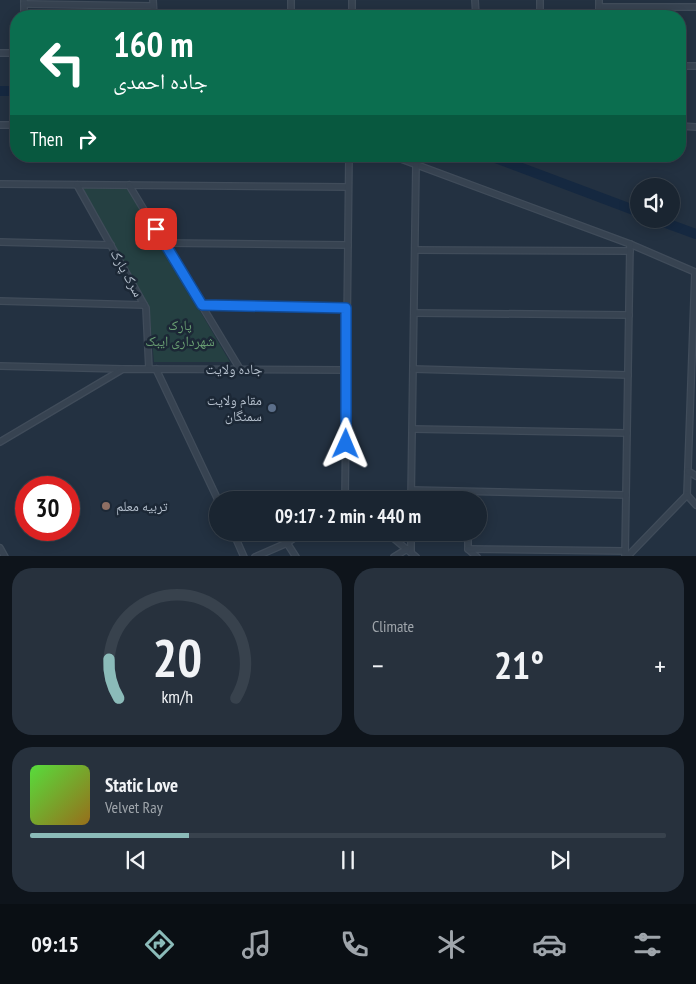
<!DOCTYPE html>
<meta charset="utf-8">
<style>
:root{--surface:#1a2531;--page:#27313d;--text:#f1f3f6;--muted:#9fa5ab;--line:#38424d;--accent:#8bbbb9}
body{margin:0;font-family:"PT Sans Narrow","Noto Naskh Arabic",sans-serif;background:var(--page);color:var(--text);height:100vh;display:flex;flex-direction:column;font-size:19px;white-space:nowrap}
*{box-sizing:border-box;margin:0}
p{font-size:16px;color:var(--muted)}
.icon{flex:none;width:28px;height:28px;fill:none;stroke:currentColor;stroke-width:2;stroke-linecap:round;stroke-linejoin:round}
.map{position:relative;height:556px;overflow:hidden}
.details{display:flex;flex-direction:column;gap:12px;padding:12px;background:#0e141b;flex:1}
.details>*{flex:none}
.guide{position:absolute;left:10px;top:10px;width:676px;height:152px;border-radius:20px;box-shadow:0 2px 12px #0003,0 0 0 1px var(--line);background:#0b6e4f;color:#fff;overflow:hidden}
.tools{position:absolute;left:630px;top:178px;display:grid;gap:10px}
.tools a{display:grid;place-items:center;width:50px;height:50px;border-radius:50%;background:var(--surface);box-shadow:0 2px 12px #0003,0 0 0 1px var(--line);font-size:25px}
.speed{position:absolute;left:15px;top:476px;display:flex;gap:10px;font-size:25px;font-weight:700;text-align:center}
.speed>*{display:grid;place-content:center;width:65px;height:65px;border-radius:50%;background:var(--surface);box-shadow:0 2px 12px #0003,0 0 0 1px var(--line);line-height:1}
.speed .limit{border:8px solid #d22;background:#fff;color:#111}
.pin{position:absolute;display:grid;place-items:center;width:42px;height:42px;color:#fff;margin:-21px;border-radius:10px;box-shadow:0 2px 8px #0006}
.me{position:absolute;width:55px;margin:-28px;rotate:1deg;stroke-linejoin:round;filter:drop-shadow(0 0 4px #0008)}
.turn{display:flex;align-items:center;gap:18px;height:105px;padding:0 20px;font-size:22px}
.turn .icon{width:65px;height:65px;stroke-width:2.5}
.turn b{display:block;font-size:35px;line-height:42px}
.then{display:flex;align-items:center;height:48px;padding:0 20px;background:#0003;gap:10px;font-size:19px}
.big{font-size:38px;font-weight:700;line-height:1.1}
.details .tile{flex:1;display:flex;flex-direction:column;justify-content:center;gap:8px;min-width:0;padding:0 18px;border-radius:20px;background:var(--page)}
.details .dial{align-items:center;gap:0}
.dial svg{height:130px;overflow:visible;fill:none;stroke:var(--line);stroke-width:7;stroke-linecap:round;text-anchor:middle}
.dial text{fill:var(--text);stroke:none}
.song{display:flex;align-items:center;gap:15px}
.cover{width:60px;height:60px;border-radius:8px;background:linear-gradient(135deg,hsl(110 70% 55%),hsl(40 70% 35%))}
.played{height:5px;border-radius:2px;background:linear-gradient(90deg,var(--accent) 25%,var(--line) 25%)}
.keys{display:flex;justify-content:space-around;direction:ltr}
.heat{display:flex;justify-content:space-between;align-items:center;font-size:28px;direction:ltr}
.details .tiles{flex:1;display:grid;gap:12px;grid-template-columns:1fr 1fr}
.tile:last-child{grid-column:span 2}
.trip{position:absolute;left:209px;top:491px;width:278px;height:50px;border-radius:25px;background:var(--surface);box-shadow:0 2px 12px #0003,0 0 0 1px var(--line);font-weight:700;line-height:50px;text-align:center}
.tabs{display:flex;height:80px;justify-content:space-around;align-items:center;background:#0a0f14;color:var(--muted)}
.tabs .icon{width:35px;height:35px}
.tabs .on{color:var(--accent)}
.tabs b{font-size:22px;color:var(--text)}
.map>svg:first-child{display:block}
.green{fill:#254042}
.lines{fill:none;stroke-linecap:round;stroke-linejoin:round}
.river{stroke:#152840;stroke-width:10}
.minor-casing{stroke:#404c5a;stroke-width:8}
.minor{stroke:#374351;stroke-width:5.5}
.route-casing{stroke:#114b97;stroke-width:12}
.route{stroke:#1a73e8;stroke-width:9}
.service-dot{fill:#5c6f8a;stroke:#1c2836;stroke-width:2}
.education-dot{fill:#8d6e63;stroke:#1c2836;stroke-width:2}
.labels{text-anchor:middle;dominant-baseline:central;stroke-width:5;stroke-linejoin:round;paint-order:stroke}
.street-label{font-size:14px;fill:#b3becb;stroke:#1c2836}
.park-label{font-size:14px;fill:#689e72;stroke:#1c2836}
.poi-label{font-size:14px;fill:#b3becb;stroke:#1c2836;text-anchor:end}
</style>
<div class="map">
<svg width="696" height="557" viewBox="0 0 696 557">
<rect width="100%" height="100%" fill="#233141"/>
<path class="green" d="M127,187L230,362H154L149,308L82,188Z"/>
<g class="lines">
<g class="river">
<path d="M0,91H16"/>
<path d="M490,156L639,212"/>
<path d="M655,219L696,234"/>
</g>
<defs>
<g id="minor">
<path d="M153,0L154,16"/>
<path d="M475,0L476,16"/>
<path d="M24,4L153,6"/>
<path d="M599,7H696"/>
<path d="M24,16V0"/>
<path d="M291,16V0"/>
<path d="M352,16V0"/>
<path d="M540,16V0"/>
<path d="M599,16V0"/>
<path d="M0,53H16"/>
<path d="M680,66H696"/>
<path d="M0,125H16"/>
<path d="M680,126L696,127"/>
<path d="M393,156L630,244L695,272L687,495L696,505"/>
<path d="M0,184L348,187"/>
<path d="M77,185L146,308L149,369"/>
<path d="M129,185L240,369"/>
<path d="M0,242L111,245"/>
<path d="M165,243L348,245"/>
<path d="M415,250L630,251"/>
<path d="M0,301L144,305"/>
<path d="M202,305L347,308"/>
<path d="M414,313L629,315"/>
<path d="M0,366L123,369"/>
<path d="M156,369L218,500"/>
<path d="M413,369L628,375"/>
<path d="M413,429L627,433"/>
<path d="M0,442L123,369L346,370"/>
<path d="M688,471L696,476"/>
<path d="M412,490L626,495"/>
<path d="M345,500L349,156"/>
<path d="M411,500L416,164"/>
<path d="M233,532L244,557"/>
<path d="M386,532L416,557"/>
<path d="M468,532V549L477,557"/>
<path d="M287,543L296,557"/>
<path d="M0,548L5,557"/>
<path d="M468,549L625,551"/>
<path d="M411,552V532"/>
<path d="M255,557L287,543L303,532"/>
<path d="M394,557L407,549"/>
<path d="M625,557L630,244"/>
<path d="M627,557L687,495"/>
</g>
</defs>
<use href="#minor" class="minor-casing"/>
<use href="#minor" class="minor"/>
</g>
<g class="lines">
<defs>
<path id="route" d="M156,229L202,305L346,308V444"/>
</defs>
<use href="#route" class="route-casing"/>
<use href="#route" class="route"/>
</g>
<circle class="service-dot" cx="272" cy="408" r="5"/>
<circle class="education-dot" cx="106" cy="506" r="5"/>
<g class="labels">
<g class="street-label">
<text transform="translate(127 273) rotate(61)">سرک پارک</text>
<text x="234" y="369">جاده ولایت</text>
</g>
<g class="park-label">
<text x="180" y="325">پارک<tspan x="180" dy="16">شهرداری ایبک</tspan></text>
</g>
<g class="poi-label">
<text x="262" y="400">مقام ولایت<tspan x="262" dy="16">سمنگان</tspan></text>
<text x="116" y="506" text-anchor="start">تربیه معلم</text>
</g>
</g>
</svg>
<div class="tools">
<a><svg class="icon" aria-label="sound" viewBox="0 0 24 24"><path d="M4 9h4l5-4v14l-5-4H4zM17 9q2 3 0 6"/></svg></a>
</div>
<div class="speed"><div class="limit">30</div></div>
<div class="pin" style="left:156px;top:229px;background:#d93025"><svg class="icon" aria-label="arrive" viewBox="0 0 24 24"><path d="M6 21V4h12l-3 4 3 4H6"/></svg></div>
<svg class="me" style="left:346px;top:444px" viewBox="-20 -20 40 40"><path d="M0-17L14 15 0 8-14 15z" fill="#1a73e8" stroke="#fff" stroke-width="4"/></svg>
<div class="trip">09:17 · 2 min · 440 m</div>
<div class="guide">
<div class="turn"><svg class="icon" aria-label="left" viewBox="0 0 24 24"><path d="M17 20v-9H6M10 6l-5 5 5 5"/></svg><div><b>160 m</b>جاده احمدی</div></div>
<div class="then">Then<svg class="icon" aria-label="right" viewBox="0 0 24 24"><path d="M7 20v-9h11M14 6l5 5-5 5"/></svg></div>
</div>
</div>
<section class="details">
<div class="tiles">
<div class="tile dial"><svg viewBox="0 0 100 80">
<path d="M14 69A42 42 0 1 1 86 69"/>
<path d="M14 69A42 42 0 0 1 8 45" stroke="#8bbbb9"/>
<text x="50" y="56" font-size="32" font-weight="700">20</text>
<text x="50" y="72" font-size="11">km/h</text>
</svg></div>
<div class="tile"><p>Climate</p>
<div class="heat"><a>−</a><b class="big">21°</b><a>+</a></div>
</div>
<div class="tile">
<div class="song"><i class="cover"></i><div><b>Static Love</b><p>Velvet Ray</p></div></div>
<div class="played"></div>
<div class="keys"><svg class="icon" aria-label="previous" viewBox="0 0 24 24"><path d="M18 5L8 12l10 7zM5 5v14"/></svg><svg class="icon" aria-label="pause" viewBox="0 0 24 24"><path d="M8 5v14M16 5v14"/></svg><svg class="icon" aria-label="next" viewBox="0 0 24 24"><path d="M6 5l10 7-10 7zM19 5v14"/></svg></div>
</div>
</div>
</section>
<nav class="tabs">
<b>09:15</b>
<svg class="icon on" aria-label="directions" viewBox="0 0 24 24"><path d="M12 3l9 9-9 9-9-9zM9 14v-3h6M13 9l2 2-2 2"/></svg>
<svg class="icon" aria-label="music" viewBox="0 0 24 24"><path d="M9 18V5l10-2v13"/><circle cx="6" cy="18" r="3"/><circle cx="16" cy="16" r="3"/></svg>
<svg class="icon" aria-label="phone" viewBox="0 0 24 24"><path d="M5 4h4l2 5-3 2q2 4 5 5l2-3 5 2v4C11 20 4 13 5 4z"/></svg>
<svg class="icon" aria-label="climate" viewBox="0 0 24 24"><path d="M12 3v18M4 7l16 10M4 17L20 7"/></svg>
<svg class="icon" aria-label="car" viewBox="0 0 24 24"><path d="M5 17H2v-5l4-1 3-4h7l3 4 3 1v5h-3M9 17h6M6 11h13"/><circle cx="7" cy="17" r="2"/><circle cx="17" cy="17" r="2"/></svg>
<svg class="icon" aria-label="filters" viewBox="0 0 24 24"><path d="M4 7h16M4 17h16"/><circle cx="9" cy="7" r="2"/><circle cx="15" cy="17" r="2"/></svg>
</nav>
